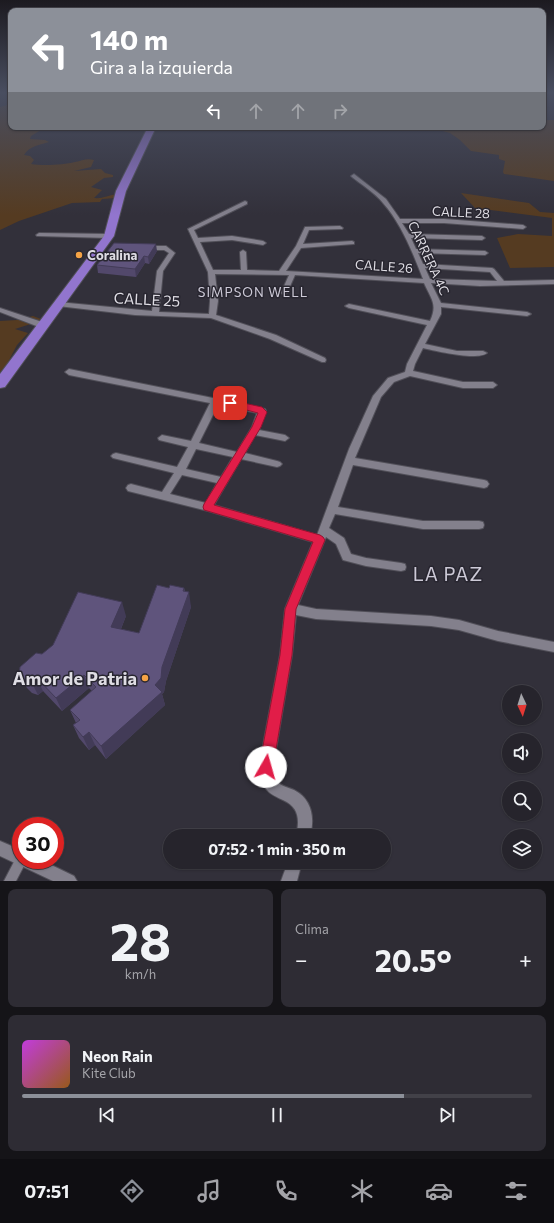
<!DOCTYPE html>
<html lang="es">
<meta charset="utf-8">
<style>
:root{--surface:#26242c;--page:#2e2c34;--text:#f1f3f6;--muted:#a4a4a9;--line:#424148;--accent:#8c9099}
body{margin:0;font-family:Commissioner,sans-serif;background:var(--page);color:var(--text);height:100vh;display:flex;flex-direction:column;font-size:15px;white-space:nowrap}
*{box-sizing:border-box;margin:0}
p{font-size:13px;color:var(--muted)}
.icon{flex:none;width:22px;height:22px;fill:none;stroke:currentColor;stroke-width:2;stroke-linecap:round;stroke-linejoin:round}
.map{position:relative;height:881px;overflow:hidden}
.side{display:flex;flex-direction:column;gap:8px;padding:8px;background:#151418;flex:1}
.side>*{flex:none}
.hud{position:absolute;left:8px;top:8px;width:538px;height:122px;border-radius:8px;box-shadow:0 1px 3px #0004,0 0 0 1px var(--line);background:#8c9099;color:#fff;overflow:hidden}
.needle{width:26px;rotate:176deg}
.controls{position:absolute;left:502px;top:685px;display:grid;gap:8px}
.controls a{display:grid;place-items:center;width:40px;height:40px;border-radius:50%;background:var(--surface);box-shadow:0 1px 3px #0004,0 0 0 1px var(--line);font-size:20px}
.speed{position:absolute;left:12px;top:817px;display:flex;gap:8px;font-size:20px;font-weight:700;text-align:center}
.speed>*{display:grid;place-content:center;width:52px;height:52px;border-radius:50%;background:var(--surface);box-shadow:0 1px 3px #0004,0 0 0 1px var(--line);line-height:1}
.speed .limit{border:6px solid #d22;background:#fff;color:#111}
.pin{position:absolute;display:grid;place-items:center;width:34px;height:34px;color:#fff;margin:-17px;border-radius:8px;box-shadow:0 2px 6px #0006}
.me{position:absolute;width:44px;margin:-22px;rotate:7deg;stroke-linejoin:round;filter:drop-shadow(0 0 3px #0008)}
.turn{display:flex;align-items:center;gap:14px;height:84px;padding:0 16px;font-size:18px}
.turn .icon{width:52px;height:52px;stroke-width:2.5}
.turn b{display:block;font-size:28px;line-height:34px}
.lanes{display:flex;align-items:center;height:38px;padding:0 16px;background:#0003;justify-content:center;gap:20px;direction:ltr}
.lanes .off{opacity:.35}
.big{font-size:30px;font-weight:700;line-height:1.1}
.side .card{flex:1;display:flex;flex-direction:column;justify-content:center;gap:6px;min-width:0;padding:0 14px;border-radius:8px;background:var(--page)}
.side .dial{align-items:center;gap:0}
.dial b{font-size:52px;line-height:1}
.song{display:flex;align-items:center;gap:12px}
.cover{width:48px;height:48px;border-radius:6px;background:linear-gradient(135deg,hsl(290 70% 55%),hsl(30 70% 35%))}
.played{height:4px;border-radius:2px;background:linear-gradient(90deg,var(--accent) 75%,var(--line) 75%)}
.keys{display:flex;justify-content:space-around;direction:ltr}
.heat{display:flex;justify-content:space-between;align-items:center;font-size:22px;direction:ltr}
.side .tiles{flex:1;display:grid;gap:8px;grid-template-columns:1fr 1fr}
.card:last-child{grid-column:span 2}
.trip{position:absolute;left:163px;top:829px;width:228px;height:40px;border-radius:20px;background:var(--surface);box-shadow:0 1px 3px #0004,0 0 0 1px var(--line);font-weight:700;line-height:40px;text-align:center}
.tabs{display:flex;height:64px;justify-content:space-around;align-items:center;background:#0f0e12;color:var(--muted)}
.tabs .icon{width:28px;height:28px}
.tabs .active{color:var(--accent)}
.tabs b{font-size:18px;color:var(--text)}
.map>svg:first-child{display:block}
.green{fill:#553b21}
.lines{fill:none;stroke-linecap:round;stroke-linejoin:round}
.pedestrian-casing{stroke:#514f58;stroke-width:2}
.minor-casing{stroke:#514f58;stroke-width:2}
.trunk-casing{stroke:#514f58;stroke-width:2}
.pedestrian{fill:#83808c;fill-rule:evenodd}
.minor{fill:#83808c;fill-rule:evenodd}
.trunk{fill:#9275ce;fill-rule:evenodd}
.wall{fill:#52486b}
.shaded-wall{fill:#423b57}
.building{fill:#5f547c;stroke:#423b57}
.route{fill:#e11d48;stroke:#92132f}
.poi-dot{fill:#f5a345;stroke:#282630;stroke-width:1.5}
.labels{text-anchor:middle;dominant-baseline:central;stroke-width:3;stroke-linejoin:round;paint-order:stroke}
.far-street-label{font-size:13px;fill:#dfdde4;stroke:#282630}
.far-poi-label{font-size:13px;font-weight:bold;fill:#dfdde4;stroke:#282630;text-anchor:start}
.far-neighbourhood-label{font-size:13px;letter-spacing:1px;fill:#cdcad7;stroke:#282630}
.street-label{font-size:15px;fill:#dfdde4;stroke:#282630}
.near-poi-label{font-size:18px;font-weight:bold;fill:#dfdde4;stroke:#282630;text-anchor:end}
.near-neighbourhood-label{font-size:19px;letter-spacing:1px;fill:#cdcad7;stroke:#282630}
</style>
<div class="map">
<svg width="554" height="881" viewBox="0 0 554 881">
<rect width="100%" height="100%" fill="#32303a"/>
<g class="green">
<path d="M11,104V127H46L31,136L30,139L45,140L49,142C40,145 29,146 24,155L30,156L34,160L31,164C43,166 63,165 75,162C82,161 86,158 94,160L91,167L74,171L101,169L105,173L113,175V177L104,178L91,187L102,190L94,198C102,199 109,195 117,194L116,198L102,199L100,202L72,203L19,221L0,230V107Z"/>
<path d="M543,120H554V181L504,174L503,172L505,161L499,159V155L471,151L460,140L450,133L428,127H543Z"/>
<path d="M461,193L529,203L540,212L554,213V267L510,268L497,238L518,234L552,236V218L475,208Z"/>
<path d="M33,316L41,319L37,322L15,329L28,333L17,345L7,364L0,372V321L17,320Z"/>
</g>
<g class="lines">
<defs>
<path id="pedestrian" d="M21,854V860H27L16,881H4L17,856Z"/>
<g id="minor">
<path d="M354,174L386,199L400,219H444L523,225L526,227L523,229L444,223H402L409,234L482,236L485,238L482,240L411,238L416,249L485,251L488,253L485,255L418,253L423,264L492,268L494,269L504,281L554,280V284L480,286L431,283L441,303L527,312L531,314L527,316L441,307V314L425,344L457,351H483L487,353C477,361 436,351 423,348L415,364L413,371L463,382H493L497,385L493,388H463L410,376L394,382L381,397L355,458L484,480L487,481L489,484L487,487L484,488L353,465L338,507L423,521H479L483,522L484,525L483,528L479,529H423L335,514L329,528L344,538L351,554L366,558L401,563L405,564L406,567L405,570L401,571L366,566L343,560L336,544L326,537L298,605L316,609L431,616L459,620L498,631L554,642V652L498,641L459,630L431,626L316,619L296,615L292,655L273,767C273,771 273,776 275,779C279,786 287,787 294,790C312,799 315,818 310,836H296C300,820 299,807 283,800C277,797 271,795 267,790C261,784 260,775 259,767L280,655L285,609L313,542L208,511L128,491L126,488L128,485L131,484L162,492L174,473L113,458L111,456L113,454L116,453L177,467L188,447L159,440L158,438L162,435L191,441L210,403L69,375L65,372L69,369L213,398L216,397L220,400L265,409L266,411L259,430L285,435L289,438L285,441L255,435L245,453L277,461L280,462L282,464L280,466L277,467L241,459L214,505L317,535L349,449L373,396L388,378L405,372L407,364L427,325L349,308L345,306L349,304L430,321C438,304 431,299 424,283L295,275L287,293L284,295L281,293L289,275L215,274L218,301L216,315L276,335L325,358L326,360L325,362H322L270,339L211,318L135,315L58,306L54,304L58,302L152,311L157,271L169,253L164,250H146L143,248L146,246H166L175,253L163,271L159,312L209,314L210,301L208,272L188,229L245,201L247,202V204L194,230L198,238L232,236L263,241L266,243L263,245L232,240L200,242L213,270H241L240,252L243,250L246,252L247,270L279,271L296,246L305,227L340,226L343,228L342,229L309,230L303,244L352,241L354,242V244L301,248L286,271L423,279C413,253 401,223 383,203C375,193 362,185 352,177L351,176ZM425,268L490,272L497,281L430,279ZM218,405L257,413L252,427L237,452L199,443ZM196,449L233,457L221,477L186,469ZM182,475L217,483L206,503L170,494Z"/>
<path d="M39,233L109,234L112,236L109,238L37,236L36,235Z"/>
<path d="M0,308L45,323L46,325L42,327H39L0,312Z"/>
<path d="M0,841L21,850V860H41L74,876L77,881H53L0,856Z"/>
<path d="M288,862H302L297,881H281Z"/>
</g>
<path id="trunk" d="M148,127H156L126,191L114,236L5,387L0,388V374L104,236L116,191Z"/>
</defs>
<use href="#pedestrian" class="pedestrian-casing"/>
<use href="#minor" class="minor-casing"/>
<use href="#trunk" class="trunk-casing"/>
<use href="#pedestrian" class="pedestrian"/>
<use href="#minor" class="minor"/>
<use href="#trunk" class="trunk"/>
</g>
<g class="wall">
<path d="M157,251L149,264L145,263L136,277L98,273L97,265Z"/>
<path d="M169,588H184L185,591L191,607L166,681L164,692L162,694L165,705L106,759L95,745L89,750L79,738L73,725L76,723L70,710L92,691L89,688L62,711L43,691L38,695L32,693L27,688L19,675L42,654L126,616L121,629L139,633Z"/>
</g>
<g class="shaded-wall">
<path d="M156,244L157,251L149,264L148,257Z"/>
<path d="M144,256L145,263L136,277L135,269Z"/>
<path d="M184,588L186,601L189,592L191,607L166,681L164,692L162,694L165,705L106,759L101,746L155,685L162,667Z"/>
<path d="M122,602L126,616L116,641L111,627Z"/>
<path d="M84,675L89,688L62,711L56,698Z"/>
<path d="M36,677L43,691L38,695L31,681Z"/>
<path d="M89,732L95,745L89,750L83,737Z"/>
</g>
<g class="building">
<path d="M114,243L156,244L148,257L144,256L135,269L97,265Z"/>
<path d="M157,585L169,588L170,585L184,588L183,591L189,592L162,667L161,678L155,685L162,692L101,746L89,732L83,737L73,725L80,720L70,710L96,687L84,675L56,698L36,677L31,681L24,680L19,675L20,667L36,653L42,654L53,645L78,592L122,602L111,627L139,633Z"/>
</g>
<linearGradient id="sky" x2="0" y2="1"><stop stop-color="#1c1a20"/><stop offset="0.43" stop-color="#494e60"/><stop offset="1" stop-color="#494e60" stop-opacity="0"/></linearGradient>
<rect width="554" height="215" fill="url(#sky)"/>
<path class="route" d="M230,400L262,407L267,412L261,427L214,505L320,535L323,537L325,540L296,609L292,655L273,767L271,772L266,774L261,772L259,767L280,655L285,609L313,542L204,510L203,507L204,504L252,427L258,413L227,405L226,403Z"/>
<g class="poi-dot">
<circle cx="79" cy="255" r="4"/>
<circle cx="145" cy="678" r="4"/>
</g>
<g class="labels">
<g class="far-street-label">
<text transform="translate(461 212) rotate(3)">CALLE 28</text>
<text transform="translate(429 258) rotate(65)">CARRERA 4C</text>
<text transform="translate(384 266) rotate(4)">CALLE 26</text>
</g>
<g class="far-poi-label">
<text x="87" y="255">Coralina</text>
</g>
<g class="far-neighbourhood-label">
<text x="253" y="292">SIMPSON WELL</text>
</g>
<g class="street-label">
<text transform="translate(147 299) rotate(3)">CALLE 25</text>
</g>
<g class="near-poi-label">
<text x="137" y="678">Amor de Patria</text>
</g>
<g class="near-neighbourhood-label">
<text x="448" y="573">LA PAZ</text>
</g>
</g>
</svg>
<div class="controls">
<a><svg class="needle" viewBox="-14 -14 28 28"><path d="M0-13l5 13h-10z" fill="#e53935"/><path d="M0 13l5-13h-10z" fill="#a4a4a9"/></svg></a>
<a><svg class="icon" aria-label="sound" viewBox="0 0 24 24"><path d="M4 9h4l5-4v14l-5-4H4zM17 9q2 3 0 6"/></svg></a>
<a><svg class="icon" aria-label="search" viewBox="0 0 24 24"><circle cx="10" cy="10" r="6"/><path d="M15 15l6 6"/></svg></a>
<a><svg class="icon" aria-label="layers" viewBox="0 0 24 24"><path d="M12 4l9 5-9 5-9-5zM3 14l9 5 9-5"/></svg></a>
</div>
<div class="speed"><div class="limit">30</div></div>
<div class="pin" style="left:230px;top:403px;background:#d93025"><svg class="icon" aria-label="arrive" viewBox="0 0 24 24"><path d="M6 21V4h12l-3 4 3 4H6"/></svg></div>
<svg class="me" style="left:266px;top:767px" viewBox="-20 -20 40 40"><circle r="19" fill="#fff"/><path d="M0-13L10 11 0 6-10 11z" fill="#e11d48"/></svg>
<div class="trip">07:52 · 1 min · 350 m</div>
<div class="hud">
<div class="turn"><svg class="icon" aria-label="left" viewBox="0 0 24 24"><path d="M17 20v-9H6M10 6l-5 5 5 5"/></svg><div><b>140 m</b>Gira a la izquierda</div></div>
<div class="lanes"><svg class="icon" aria-label="left" viewBox="0 0 24 24"><path d="M17 20v-9H6M10 6l-5 5 5 5"/></svg><svg class="icon off" aria-label="ahead" viewBox="0 0 24 24"><path d="M12 20V5M6 11l6-6 6 6"/></svg><svg class="icon off" aria-label="ahead" viewBox="0 0 24 24"><path d="M12 20V5M6 11l6-6 6 6"/></svg><svg class="icon off" aria-label="right" viewBox="0 0 24 24"><path d="M7 20v-9h11M14 6l5 5-5 5"/></svg></div>
</div>
</div>
<section class="side">
<div class="tiles">
<div class="card dial"><b>28</b><p>km/h</p></div>
<div class="card"><p>Clima</p>
<div class="heat"><a>−</a><b class="big">20.5°</b><a>+</a></div>
</div>
<div class="card">
<div class="song"><i class="cover"></i><div><b>Neon Rain</b><p>Kite Club</p></div></div>
<div class="played"></div>
<div class="keys"><svg class="icon" aria-label="previous" viewBox="0 0 24 24"><path d="M18 5L8 12l10 7zM5 5v14"/></svg><svg class="icon" aria-label="pause" viewBox="0 0 24 24"><path d="M8 5v14M16 5v14"/></svg><svg class="icon" aria-label="next" viewBox="0 0 24 24"><path d="M6 5l10 7-10 7zM19 5v14"/></svg></div>
</div>
</div>
</section>
<nav class="tabs">
<b>07:51</b>
<svg class="icon active" aria-label="directions" viewBox="0 0 24 24"><path d="M12 3l9 9-9 9-9-9zM9 14v-3h6M13 9l2 2-2 2"/></svg>
<svg class="icon" aria-label="music" viewBox="0 0 24 24"><path d="M9 18V5l10-2v13"/><circle cx="6" cy="18" r="3"/><circle cx="16" cy="16" r="3"/></svg>
<svg class="icon" aria-label="phone" viewBox="0 0 24 24"><path d="M5 4h4l2 5-3 2q2 4 5 5l2-3 5 2v4C11 20 4 13 5 4z"/></svg>
<svg class="icon" aria-label="climate" viewBox="0 0 24 24"><path d="M12 3v18M4 7l16 10M4 17L20 7"/></svg>
<svg class="icon" aria-label="car" viewBox="0 0 24 24"><path d="M5 17H2v-5l4-1 3-4h7l3 4 3 1v5h-3M9 17h6M6 11h13"/><circle cx="7" cy="17" r="2"/><circle cx="17" cy="17" r="2"/></svg>
<svg class="icon" aria-label="filters" viewBox="0 0 24 24"><path d="M4 7h16M4 17h16"/><circle cx="9" cy="7" r="2"/><circle cx="15" cy="17" r="2"/></svg>
</nav>
